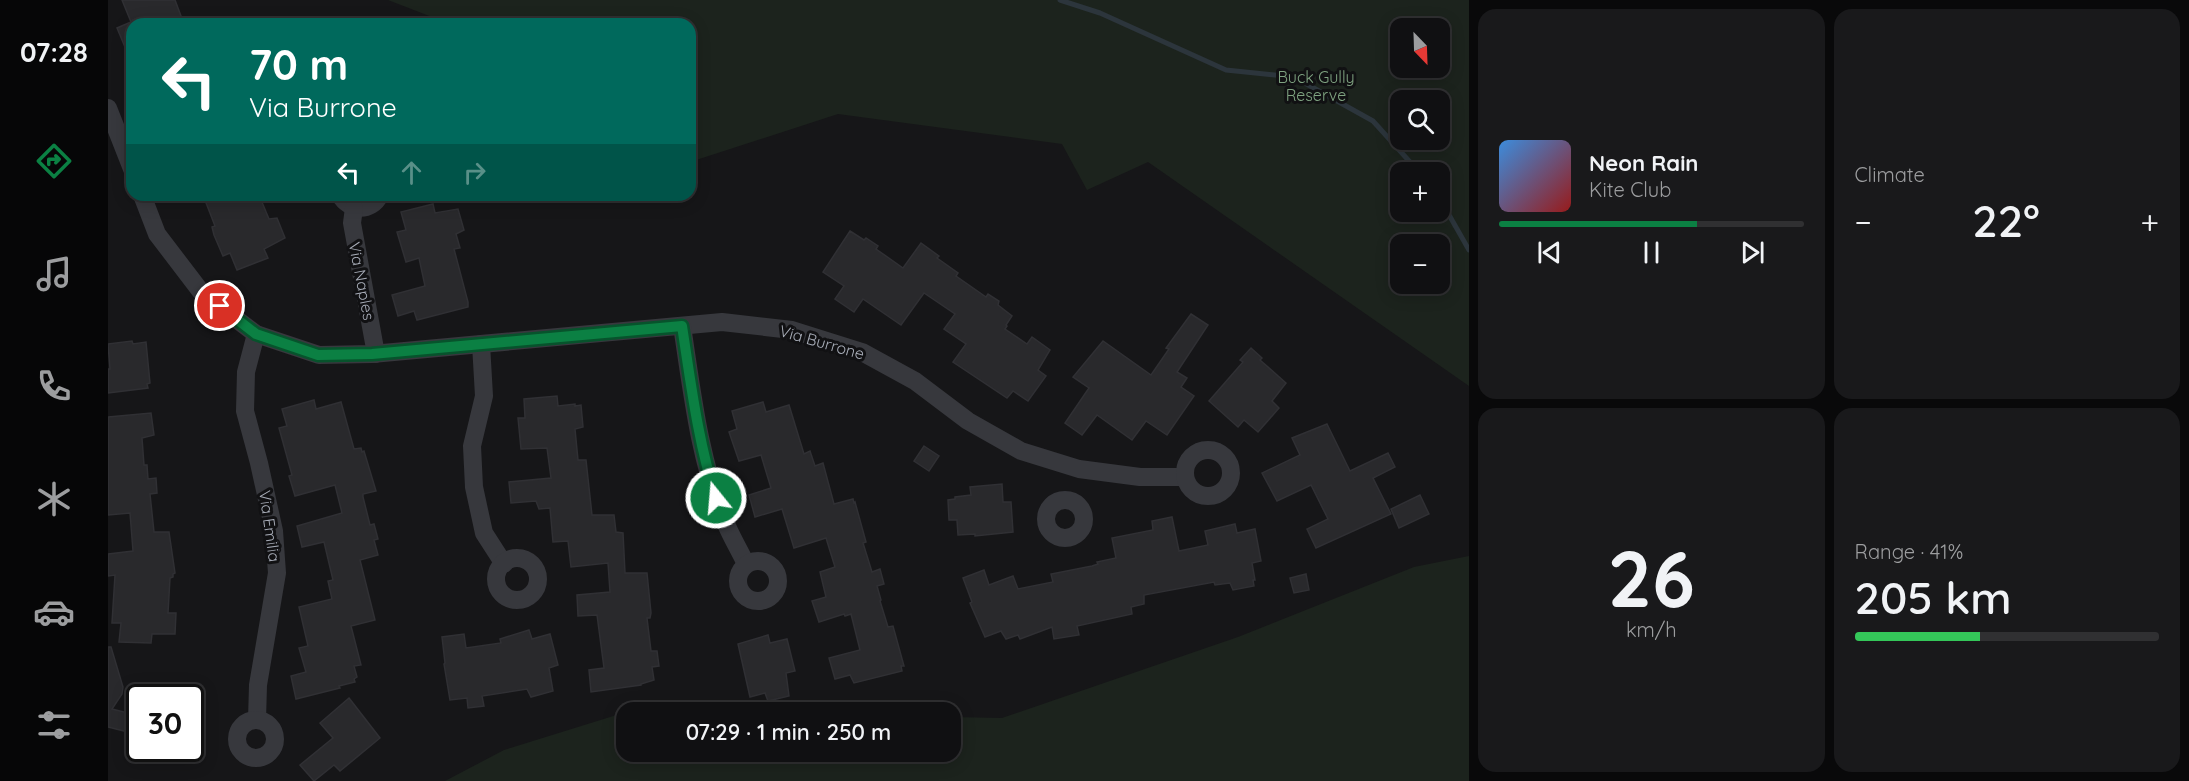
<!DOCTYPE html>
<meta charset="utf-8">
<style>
:root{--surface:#101012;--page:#19191b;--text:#f1f3f6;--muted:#9c9d9f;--line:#303032;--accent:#0b8043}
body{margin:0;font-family:Quicksand,sans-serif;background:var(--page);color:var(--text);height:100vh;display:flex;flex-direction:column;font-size:22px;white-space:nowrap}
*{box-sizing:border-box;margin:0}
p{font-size:20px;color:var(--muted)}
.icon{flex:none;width:33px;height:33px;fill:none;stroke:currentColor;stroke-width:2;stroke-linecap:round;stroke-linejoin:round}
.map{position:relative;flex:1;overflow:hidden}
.details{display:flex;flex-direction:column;gap:9px;padding:9px;background:#09090a;width:720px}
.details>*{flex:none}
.top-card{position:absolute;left:18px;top:18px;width:570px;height:183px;border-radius:18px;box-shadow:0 3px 15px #0003,0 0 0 2px var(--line);background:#00695c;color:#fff;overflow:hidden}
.needle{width:39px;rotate:157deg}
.fabs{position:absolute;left:1282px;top:18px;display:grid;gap:12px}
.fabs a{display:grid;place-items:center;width:60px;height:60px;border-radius:12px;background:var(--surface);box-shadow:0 3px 15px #0003,0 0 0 2px var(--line);font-size:30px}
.speed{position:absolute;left:18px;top:684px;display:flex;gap:12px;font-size:30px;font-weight:700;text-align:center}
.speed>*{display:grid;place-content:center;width:78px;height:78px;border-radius:50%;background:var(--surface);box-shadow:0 3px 15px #0003,0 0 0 2px var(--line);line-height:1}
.speed .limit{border:3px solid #111;border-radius:9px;background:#fff;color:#111}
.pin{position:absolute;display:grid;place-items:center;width:51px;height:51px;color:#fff;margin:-26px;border:3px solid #fff;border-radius:50%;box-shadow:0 2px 6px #0007}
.me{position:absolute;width:66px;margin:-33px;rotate:343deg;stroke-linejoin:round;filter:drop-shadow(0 0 4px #0008)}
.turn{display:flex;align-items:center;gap:21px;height:126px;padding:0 24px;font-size:27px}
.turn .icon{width:78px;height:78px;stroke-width:2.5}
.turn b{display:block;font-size:42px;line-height:51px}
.lanes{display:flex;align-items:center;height:57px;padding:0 24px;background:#0003;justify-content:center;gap:30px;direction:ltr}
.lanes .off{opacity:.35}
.big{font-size:45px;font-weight:600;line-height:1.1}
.details .widget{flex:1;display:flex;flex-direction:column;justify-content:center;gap:9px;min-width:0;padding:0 21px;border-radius:18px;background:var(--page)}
.details .dial{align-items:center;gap:0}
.dial b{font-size:78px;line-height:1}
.song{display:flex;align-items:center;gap:18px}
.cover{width:72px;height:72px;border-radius:9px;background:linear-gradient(135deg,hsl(210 70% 55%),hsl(0 70% 35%))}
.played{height:6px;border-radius:3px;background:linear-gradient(90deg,var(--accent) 65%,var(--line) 65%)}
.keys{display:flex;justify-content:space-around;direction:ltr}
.heat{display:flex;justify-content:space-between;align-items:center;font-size:33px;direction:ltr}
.charge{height:9px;border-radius:4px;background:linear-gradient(90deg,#34c759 41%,var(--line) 0)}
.details .tiles{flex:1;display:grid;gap:9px;grid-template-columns:repeat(2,1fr)}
.trip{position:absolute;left:508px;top:702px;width:345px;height:60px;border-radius:18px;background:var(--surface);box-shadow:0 3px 15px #0003,0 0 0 2px var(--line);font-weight:600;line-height:60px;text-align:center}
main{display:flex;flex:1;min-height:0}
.menu{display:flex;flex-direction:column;width:108px;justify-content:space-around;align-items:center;background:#060607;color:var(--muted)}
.menu .icon{width:42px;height:42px}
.menu .on{color:var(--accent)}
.menu b{font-size:27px;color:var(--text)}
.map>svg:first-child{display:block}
.green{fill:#1c231d;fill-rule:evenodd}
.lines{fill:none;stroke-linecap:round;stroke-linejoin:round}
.stream{stroke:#2c353c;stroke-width:5}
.building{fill:#29292c;stroke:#303034;stroke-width:1.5}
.minor{stroke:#37383d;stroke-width:18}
.route-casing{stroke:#07532c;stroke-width:15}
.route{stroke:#0b8043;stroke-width:10}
.labels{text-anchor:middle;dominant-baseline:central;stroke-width:6;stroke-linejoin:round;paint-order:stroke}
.park-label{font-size:16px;fill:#7fa381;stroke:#111113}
.street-label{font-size:16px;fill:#a8adb8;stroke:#111113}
</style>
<main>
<nav class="menu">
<b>07:28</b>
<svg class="icon on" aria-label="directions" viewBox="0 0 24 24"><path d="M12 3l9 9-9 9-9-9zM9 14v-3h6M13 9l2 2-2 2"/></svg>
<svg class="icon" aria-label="music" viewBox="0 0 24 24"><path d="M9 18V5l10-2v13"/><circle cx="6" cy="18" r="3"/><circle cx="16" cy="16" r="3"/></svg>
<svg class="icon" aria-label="phone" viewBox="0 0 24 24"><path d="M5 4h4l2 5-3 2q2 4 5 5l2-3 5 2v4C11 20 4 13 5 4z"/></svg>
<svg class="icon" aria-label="climate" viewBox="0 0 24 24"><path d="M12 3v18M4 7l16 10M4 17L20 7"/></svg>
<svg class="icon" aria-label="car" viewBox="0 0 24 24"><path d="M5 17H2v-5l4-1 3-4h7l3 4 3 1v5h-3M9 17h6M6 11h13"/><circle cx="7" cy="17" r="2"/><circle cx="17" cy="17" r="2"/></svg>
<svg class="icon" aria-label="filters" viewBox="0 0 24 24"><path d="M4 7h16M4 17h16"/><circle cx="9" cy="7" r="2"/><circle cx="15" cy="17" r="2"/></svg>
</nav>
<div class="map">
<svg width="1361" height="781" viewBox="0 0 1361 781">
<rect width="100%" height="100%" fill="#161618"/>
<g class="green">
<path d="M280,0H1361V386L1040,162L979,190L954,144L730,114L582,162V24H342ZM1293,28H1332V68H1293ZM1293,100H1332V140H1293ZM1293,172H1332V212H1293ZM1293,244H1332V284H1293Z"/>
<path d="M1361,556V781H337L396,750L544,704L690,712H519V752H843V717L894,718L1130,637L1306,567Z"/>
</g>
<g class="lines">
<g class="stream">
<path d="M952,0L992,13L1118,70L1186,77L1265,121L1311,172"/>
<path d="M1332,199L1361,250"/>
</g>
</g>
<g class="building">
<path d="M14,0H67L76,24H24V64L9,28L23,22Z"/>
<path d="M95,195H151L161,219L169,218L177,238L156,249L160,258L129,270L122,253L115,256L106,235L104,227L107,226Z"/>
<path d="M325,204L327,213L350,209L356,230L348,234L352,248L346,249L360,302V307L309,320L306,311L290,316L284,295L317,286L311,258L298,262L289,232L298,230L293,212Z"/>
<path d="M742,231L756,240L758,238L770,246L768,249L795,268L813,243L831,256L829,258L850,273L848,276L878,297L880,294L891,301L890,305L904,316L898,325L899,326L897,329L919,344L924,337L942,350L930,370L938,376L920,401L905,391L899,398L845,362L858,344L836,329L847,314L816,293L793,325L755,299L746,312L727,299L736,286L715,272Z"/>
<path d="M1083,314L1100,325L1069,372L1079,378L1073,387L1086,396L1059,435L1038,421L1024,440L989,415L974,435L957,423L981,388L965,377L995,341L1043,375L1061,349L1058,348Z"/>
<path d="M24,341L25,344L38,342L42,383L39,384L40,388L0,393V369H2L0,344Z"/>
<path d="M1143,348L1154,358L1152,360L1178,383L1164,401L1171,408L1150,432L1136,420L1130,427L1101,401L1135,362L1132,360Z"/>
<path d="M449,396L450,406L467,404V406L473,405L475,427L467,429L470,460H478L484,515H506L508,532L515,533L517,573H539L543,613L542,618H539L543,651H549L551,666L544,667L546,680L533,684V685L483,692L481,670L496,668L489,615L470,616L469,595L502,592L500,563L463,567L460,541L445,542L442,508L431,509L428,501L403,503L401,482L443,478L439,448L413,449L410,418H417L416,399Z"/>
<path d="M206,400L208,409L233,402L246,449L253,448L254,452L256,451L268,491L255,494V497L262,525L266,524L270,539L266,540L270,555L252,560L267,620L243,626L253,665L246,666L249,677L246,679L247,682L231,686L232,688L188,699L183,676L198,672L191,648L200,646L191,607L224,599L220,581L225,580L216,542L194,547L189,526L234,513L227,485L187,496L181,476L184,475L171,428L179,426L174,409Z"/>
<path d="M655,402L658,412L681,405L696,454L702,451L707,466L715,463L726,504L745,499L746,503L747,502L758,542L755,543L764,572L772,569L776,584L769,586L773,600L772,601L780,627L785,626L796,666H793L794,671L746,683L742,675L727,679L721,658L752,650L743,614L737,616L736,614L711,622L704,601L718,597L712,572L727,567L718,538L686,548L674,509L647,517L641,495L663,488L653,455L631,461L621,432L629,429L624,411Z"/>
<path d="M43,413L46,435L34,438L36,465H39L40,479L48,478L49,493L42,494L46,532H61L67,573L65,574V577L62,578L60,613H68L67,634H44L43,643L11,642L13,623H4L7,575L0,576V554L25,551L22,513L0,515V417Z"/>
<path d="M1219,424L1242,471L1280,453L1287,467L1265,478L1283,514L1208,548L1199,529L1220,519L1203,485L1169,501L1154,473L1192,455L1184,438Z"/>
<path d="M816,446L831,456L821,471L806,461Z"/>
<path d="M894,484L895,502H903L905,532L867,536V534L850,535L849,520H841L840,500L847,499V497L863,495L862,487Z"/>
<path d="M1312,495L1321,514L1291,528L1283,509Z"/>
<path d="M1064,517L1071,551L1100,545L1097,531L1127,524L1129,533L1147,529L1153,561L1144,563L1147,580H1145L1146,586L1125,590L1122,583L1107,585L1106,582L1036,595V604L1023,607L1024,614L969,626L971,635L946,639L944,627L912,639L910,635L898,639L893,631L877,637L862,603L864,602L855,578L876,570L881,585L905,576L910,589L945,582L943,574L984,566L990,564L989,562L1008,558L1004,538L1045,530L1044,521Z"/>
<path d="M1198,574L1201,590L1186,593L1182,578Z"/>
<path d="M421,630L424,639L442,634L450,665L441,668L445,691L423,697L419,689L374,696L376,706L360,708L359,698L342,700L336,664L337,663L334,637L356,634L358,648L393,643L392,639Z"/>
<path d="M660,635L662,643L679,639L687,671L678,673L681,696L660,701L657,693L642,697L630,644Z"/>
<path d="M0,647H3L15,687L14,694L4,709L24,714L20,732L0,727Z"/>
<path d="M241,698L272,738L232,771L226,765L206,781L192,765L225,738L212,723Z"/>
</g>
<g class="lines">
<g class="minor">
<path d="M0,108L24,169"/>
<path d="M34,195L49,234L94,293L148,334L211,355L264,354L614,322L684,330L754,352L807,381L860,421L913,451L971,469L1032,477H1077"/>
<path d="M232,195C241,211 263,213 272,195"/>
<path d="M246,208L244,223L268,354"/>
<path d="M574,326C584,391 591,458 616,519C622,535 631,549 638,564"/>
<path d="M148,334L138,372L137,411L151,463L166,531L169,573L150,685L149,720"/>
<path d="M373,344L376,396L364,446L366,487L376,533L396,564"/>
<circle cx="1100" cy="473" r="23"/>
<circle cx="957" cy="519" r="19"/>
<circle cx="409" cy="579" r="21"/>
<circle cx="650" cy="581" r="20"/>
<circle cx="148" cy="739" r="19"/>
</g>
</g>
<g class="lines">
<defs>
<path id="route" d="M112,306L148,334L210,355L264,354L574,326C583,384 590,442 608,498"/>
</defs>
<use href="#route" class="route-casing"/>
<use href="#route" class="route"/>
</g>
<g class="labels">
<g class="park-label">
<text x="1208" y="77">Buck Gully<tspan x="1208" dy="18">Reserve</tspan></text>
</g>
<g class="street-label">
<text transform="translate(254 281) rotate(79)">Via Naples</text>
<text transform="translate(714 342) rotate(16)">Via Burrone</text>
<text transform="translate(162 526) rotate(82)">Via Emilia</text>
</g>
</g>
</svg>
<div class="fabs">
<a><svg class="needle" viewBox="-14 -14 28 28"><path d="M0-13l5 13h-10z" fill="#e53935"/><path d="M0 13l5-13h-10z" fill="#9c9d9f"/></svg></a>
<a><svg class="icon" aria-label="search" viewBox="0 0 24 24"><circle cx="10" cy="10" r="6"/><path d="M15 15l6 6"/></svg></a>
<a>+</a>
<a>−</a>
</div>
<div class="speed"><div class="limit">30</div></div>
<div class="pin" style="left:112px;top:306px;background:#d93025"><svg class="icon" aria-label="arrive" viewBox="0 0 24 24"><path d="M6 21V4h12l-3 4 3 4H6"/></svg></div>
<svg class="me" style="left:608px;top:498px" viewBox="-20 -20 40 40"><circle r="17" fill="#0b8043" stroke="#fff" stroke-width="3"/><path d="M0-11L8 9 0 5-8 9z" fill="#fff"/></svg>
<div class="trip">07:29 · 1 min · 250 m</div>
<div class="top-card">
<div class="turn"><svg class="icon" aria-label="left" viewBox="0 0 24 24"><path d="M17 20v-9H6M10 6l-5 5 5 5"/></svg><div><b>70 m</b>Via Burrone</div></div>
<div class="lanes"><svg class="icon" aria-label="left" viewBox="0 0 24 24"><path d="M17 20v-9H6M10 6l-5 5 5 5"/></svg><svg class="icon off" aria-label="ahead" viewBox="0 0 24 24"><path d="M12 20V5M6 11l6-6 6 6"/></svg><svg class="icon off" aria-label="right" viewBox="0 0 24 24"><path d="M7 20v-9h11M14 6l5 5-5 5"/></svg></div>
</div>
</div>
<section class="details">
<div class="tiles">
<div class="widget">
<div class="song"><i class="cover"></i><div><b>Neon Rain</b><p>Kite Club</p></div></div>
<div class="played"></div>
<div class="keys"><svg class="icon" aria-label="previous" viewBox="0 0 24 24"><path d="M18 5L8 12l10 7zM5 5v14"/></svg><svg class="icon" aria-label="pause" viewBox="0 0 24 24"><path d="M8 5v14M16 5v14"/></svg><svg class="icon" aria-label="next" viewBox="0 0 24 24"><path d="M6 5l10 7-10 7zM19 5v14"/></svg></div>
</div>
<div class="widget"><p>Climate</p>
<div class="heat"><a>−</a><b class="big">22°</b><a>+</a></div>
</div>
<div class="widget dial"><b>26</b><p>km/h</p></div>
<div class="widget"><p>Range · 41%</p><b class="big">205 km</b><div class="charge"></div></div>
</div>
</section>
</main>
